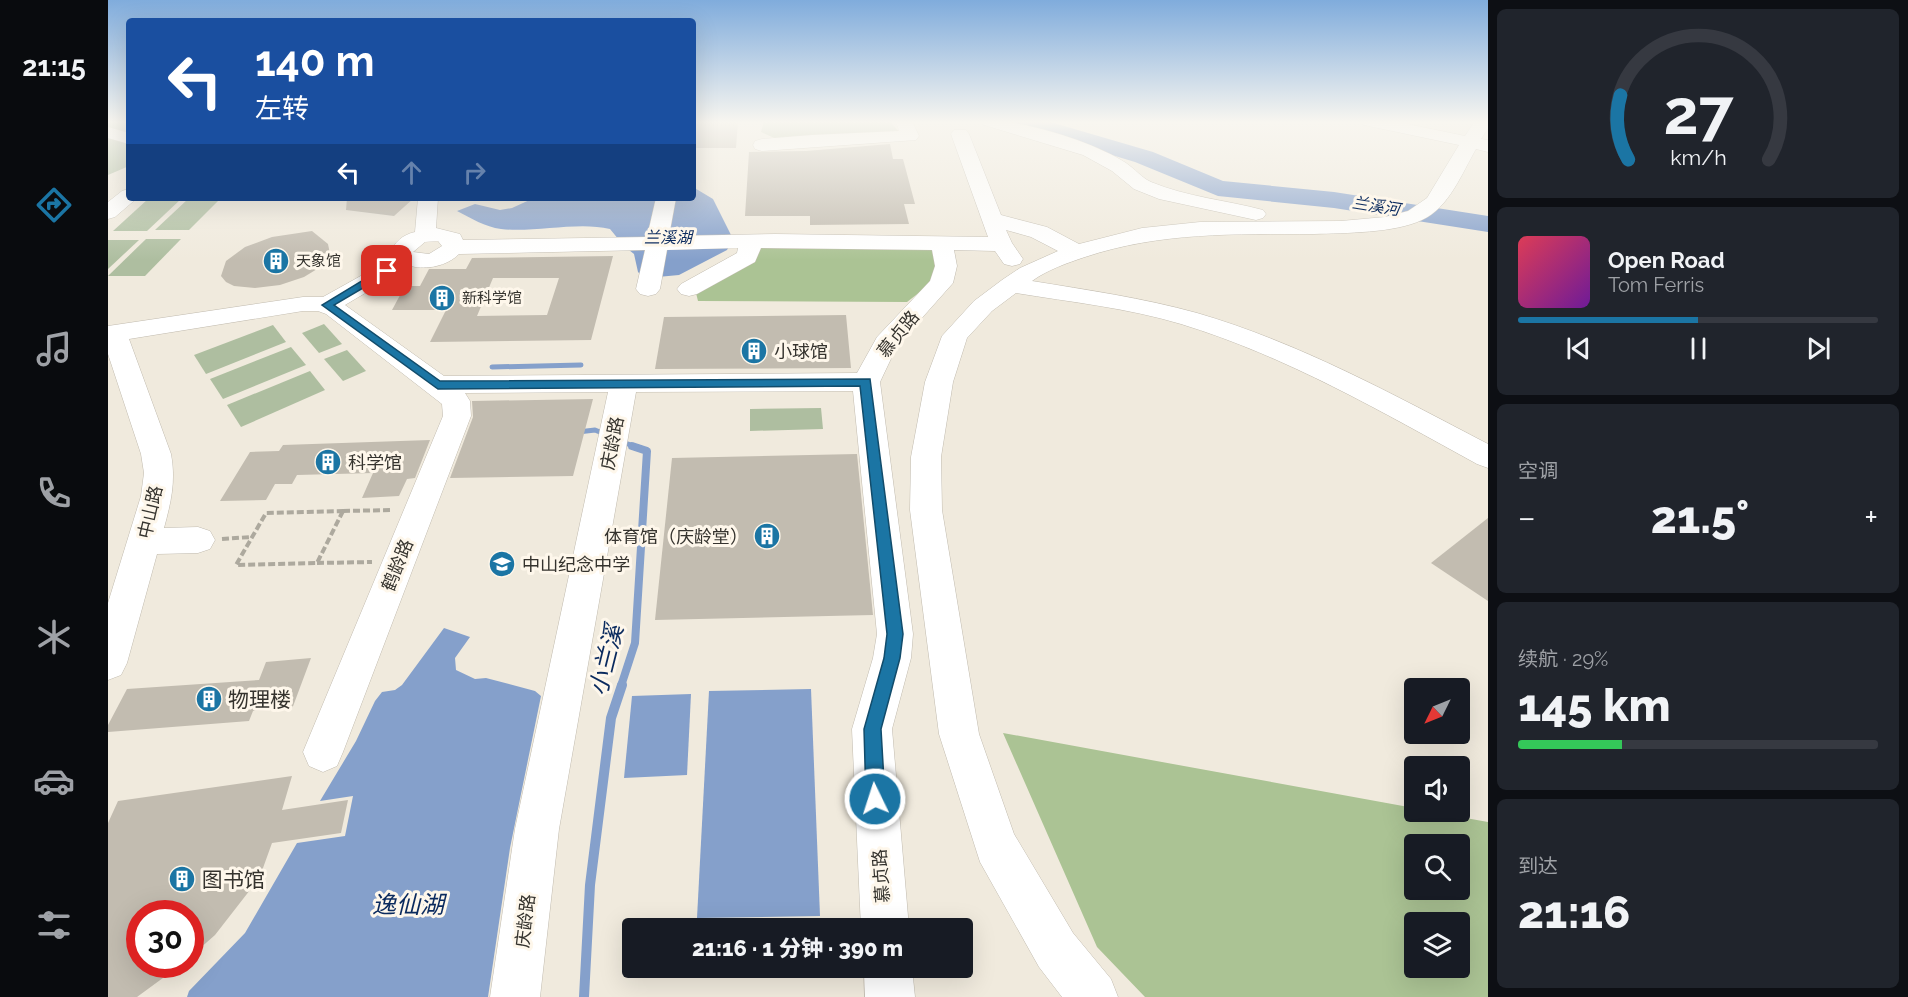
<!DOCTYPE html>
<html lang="zh">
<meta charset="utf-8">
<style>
:root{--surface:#171b24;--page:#20242c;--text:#f1f3f6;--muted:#9ea1a6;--line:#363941;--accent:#1b75a4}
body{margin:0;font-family:Raleway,"Noto Sans SC",sans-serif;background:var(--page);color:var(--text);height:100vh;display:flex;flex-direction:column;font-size:22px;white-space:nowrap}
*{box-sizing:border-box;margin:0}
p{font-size:20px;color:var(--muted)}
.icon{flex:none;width:33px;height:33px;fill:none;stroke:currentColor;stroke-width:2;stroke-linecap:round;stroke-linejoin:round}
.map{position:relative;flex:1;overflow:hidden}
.side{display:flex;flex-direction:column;gap:9px;padding:9px;background:#0d0f14;width:420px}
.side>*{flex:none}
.hud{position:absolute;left:18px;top:18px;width:570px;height:183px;border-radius:6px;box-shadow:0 6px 24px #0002;background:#1a4fa0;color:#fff;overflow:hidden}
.needle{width:39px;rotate:227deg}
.tools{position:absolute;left:1296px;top:678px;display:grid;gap:12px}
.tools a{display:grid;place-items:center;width:66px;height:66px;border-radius:6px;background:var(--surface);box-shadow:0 6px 24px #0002;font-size:30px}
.speed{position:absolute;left:18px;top:900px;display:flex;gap:12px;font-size:30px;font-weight:700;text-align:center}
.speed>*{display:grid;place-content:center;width:78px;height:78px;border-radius:50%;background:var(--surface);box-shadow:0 6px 24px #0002;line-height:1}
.speed .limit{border:9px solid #d22;background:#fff;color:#111}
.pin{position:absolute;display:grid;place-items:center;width:51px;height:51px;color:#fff;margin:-26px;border-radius:12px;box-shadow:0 3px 9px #0006}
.me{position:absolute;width:66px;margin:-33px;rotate:356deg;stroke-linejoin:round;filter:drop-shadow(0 0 4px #0008)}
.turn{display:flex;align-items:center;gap:21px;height:126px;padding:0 30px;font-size:27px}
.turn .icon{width:78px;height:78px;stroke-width:2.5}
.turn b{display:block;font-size:42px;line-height:51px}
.lanes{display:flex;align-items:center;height:57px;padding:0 30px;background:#0003;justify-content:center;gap:30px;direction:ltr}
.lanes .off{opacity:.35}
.big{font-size:45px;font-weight:800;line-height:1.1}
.side .tile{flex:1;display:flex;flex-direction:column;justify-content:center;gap:9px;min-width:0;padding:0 21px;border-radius:9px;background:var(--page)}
.side .dial{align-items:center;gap:0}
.dial svg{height:156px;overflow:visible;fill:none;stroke:var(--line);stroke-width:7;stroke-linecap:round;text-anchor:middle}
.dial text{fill:var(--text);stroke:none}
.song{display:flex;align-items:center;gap:18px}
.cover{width:72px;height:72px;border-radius:9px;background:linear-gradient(135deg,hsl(350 70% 55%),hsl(280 70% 35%))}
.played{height:6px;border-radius:3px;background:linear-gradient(90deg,var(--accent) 50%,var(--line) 50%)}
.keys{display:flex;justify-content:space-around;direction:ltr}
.heat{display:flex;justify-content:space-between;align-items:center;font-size:33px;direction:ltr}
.charge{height:9px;border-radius:4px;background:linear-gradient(90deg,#34c759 29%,var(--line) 0)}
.trip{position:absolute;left:514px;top:918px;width:351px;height:60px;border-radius:6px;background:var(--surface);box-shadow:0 6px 24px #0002;font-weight:800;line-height:60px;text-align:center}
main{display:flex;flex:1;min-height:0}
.tabs{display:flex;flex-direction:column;width:108px;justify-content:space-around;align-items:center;background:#090b0e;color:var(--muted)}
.tabs .icon{width:42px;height:42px}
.tabs .current{color:var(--accent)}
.tabs b{font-size:27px;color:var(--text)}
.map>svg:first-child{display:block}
.green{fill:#aebea0}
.forest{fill:#abc394;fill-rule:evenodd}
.water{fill:#85a0cb}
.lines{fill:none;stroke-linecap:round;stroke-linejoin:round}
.stream-far2{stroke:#85a0cb;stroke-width:5}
.stream-far1{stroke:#85a0cb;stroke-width:8}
.stream{stroke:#85a0cb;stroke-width:10}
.river{fill:#85a0cb;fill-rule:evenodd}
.building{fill:#c2bcb0;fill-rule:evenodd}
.minor-casing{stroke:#c1bbaf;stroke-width:1}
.path{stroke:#ada99e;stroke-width:4;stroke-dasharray:7 3;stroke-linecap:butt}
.minor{fill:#fff;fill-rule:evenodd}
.route{fill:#1b75a4;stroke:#124c6b;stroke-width:1.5}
.labels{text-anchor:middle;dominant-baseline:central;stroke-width:6;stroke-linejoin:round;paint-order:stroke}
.far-poi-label{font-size:15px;fill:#35332e;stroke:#fef7eb;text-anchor:start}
.far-water-label{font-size:16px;font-style:italic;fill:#0a2a5e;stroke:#fef7eb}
.street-label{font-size:18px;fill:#35332e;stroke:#fef7eb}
.poi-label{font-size:18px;fill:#35332e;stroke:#fef7eb;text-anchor:start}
.near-poi-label{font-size:21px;fill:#35332e;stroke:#fef7eb;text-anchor:start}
.near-water-label{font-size:24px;font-style:italic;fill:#0a2a5e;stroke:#fef7eb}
</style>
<main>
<nav class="tabs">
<b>21:15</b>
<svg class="icon current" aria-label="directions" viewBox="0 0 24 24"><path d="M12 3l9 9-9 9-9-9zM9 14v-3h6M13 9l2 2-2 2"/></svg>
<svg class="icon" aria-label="music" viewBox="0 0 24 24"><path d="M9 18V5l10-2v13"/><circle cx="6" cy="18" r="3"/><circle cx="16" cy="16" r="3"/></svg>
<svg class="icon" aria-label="phone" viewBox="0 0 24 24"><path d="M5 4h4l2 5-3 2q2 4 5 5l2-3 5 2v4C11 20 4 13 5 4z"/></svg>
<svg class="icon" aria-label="climate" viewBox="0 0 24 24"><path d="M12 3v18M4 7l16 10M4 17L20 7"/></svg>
<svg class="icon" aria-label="car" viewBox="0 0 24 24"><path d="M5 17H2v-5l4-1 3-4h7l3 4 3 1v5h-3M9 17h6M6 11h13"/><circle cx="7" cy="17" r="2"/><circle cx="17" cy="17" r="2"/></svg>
<svg class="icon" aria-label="filters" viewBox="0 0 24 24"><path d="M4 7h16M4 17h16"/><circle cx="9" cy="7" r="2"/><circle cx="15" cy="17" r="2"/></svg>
</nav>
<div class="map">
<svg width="1380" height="997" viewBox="0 0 1380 997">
<rect width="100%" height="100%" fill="#f0eadd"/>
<g class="green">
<path d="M0,121H21V166L0,175Z"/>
<path d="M656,121H782L791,132L671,140L653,132Z"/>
<path d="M40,199H73L39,231H5Z"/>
<path d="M80,199H112L81,230H47Z"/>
<path d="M38,239H73L37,276H0Z"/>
<path d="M0,240H31L0,269Z"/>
<path d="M216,324L234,344L211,353L194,333Z"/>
<path d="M165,325L178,342L98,374L86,355Z"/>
<path d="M183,347L198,365L115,399L102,379Z"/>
<path d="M239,350L258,371L235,381L216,359Z"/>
<path d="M202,371L217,390L133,427L119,405Z"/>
<path d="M713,408L715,429L642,431V409Z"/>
</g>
<g class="forest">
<path d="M651,246L825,248L830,278L799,302L590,301L585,281Z"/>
<path d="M895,733L1306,808V812H1324L1380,822V997H1037L989,947ZM1306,844H1352V890H1306ZM1306,922H1352V968H1306Z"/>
</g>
<g class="water">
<path d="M585,187L605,199L625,239L619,250L571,275L539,278L534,276L530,272L526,254L516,246L502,229C470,221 426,233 393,229C377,227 363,218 349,211L367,204L392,210L404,208L426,198H585Z"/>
<path d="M336,628L362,637L347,658L348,670L367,679L378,678L427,691L433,696L402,848L380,997H79L81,991L137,933L189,843L237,836L245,796L212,801L248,741L267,701L274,692L287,690L294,685Z"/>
<path d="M703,689L712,916L589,918L601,691Z"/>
<path d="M583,694L579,775L516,778L524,696Z"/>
</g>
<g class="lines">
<g class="stream-far2">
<path d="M384,367L473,365"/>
<path d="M470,432L487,430L499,435"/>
<path d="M512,441L528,447"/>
</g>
<path class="stream-far1" d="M513,686L527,643L539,451L524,446"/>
<path class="stream" d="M476,997L482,885L503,718L514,685"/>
<path class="river" d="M905,121H939L1045,152L1115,181L1226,192L1380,216V232L1226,208L1110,196L1027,162L908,126Z"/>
</g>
<g class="building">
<path d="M585,121H630L628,148H585Z"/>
<path d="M782,144L785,159H795L807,204H796L801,224L702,225V216H637L641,152L698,151Z"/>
<path d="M239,198H306L286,216L238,210Z"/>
<path d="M204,231L220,244L222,254L214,266L196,277L172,285L147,288L126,286L118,282L113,276L118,261L137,247L164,237Z"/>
<path d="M505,256L483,340L322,342L338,310H284L297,286H312L321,269H358L364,258ZM385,278H451L439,315L369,316Z"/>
<path d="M738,315L743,368L547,369L556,317Z"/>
<path d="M485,399L465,476L342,478L365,417L364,401Z"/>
<path d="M322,440L307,478L299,479L291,496L254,498L265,473L189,475L184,484H167L158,500L112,501L142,452L171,451L175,445Z"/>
<path d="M749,454L765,615L547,620L564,458Z"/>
<path d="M1380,518V601L1323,563Z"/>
<path d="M203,658L184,709L145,711L141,721L0,732V725L19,689L151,680L158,662Z"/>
<path d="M184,776L174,810L240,800L233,833L164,843L155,868L142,890L107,935L82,957V914H32V964H74L29,997H0V823L10,801Z"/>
</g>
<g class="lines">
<defs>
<g id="minor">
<path d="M788,121H804L811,136L808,140L654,151L647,149L645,145L647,141L654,139L704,135L791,131Z"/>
<path d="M873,121C910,118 986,142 1018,163C1027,169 1034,178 1043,182C1079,197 1118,200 1155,210L1158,214L1155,218L1148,220L1051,199L1026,189L1004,171L975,155L876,125Z"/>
<path d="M1254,121H1285L1357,136L1367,121H1380V128L1373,139L1380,140V152L1368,149C1354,173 1341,208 1314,220C1287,233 1237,233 1206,234C1128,234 1052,232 977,257C959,263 939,270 924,281C979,290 1035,298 1089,313C1192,343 1286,395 1380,444V468L1369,464C1274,412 1178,356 1073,324C1020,308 963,302 908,293L884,311L859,338L845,382L833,457L834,510L871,734L906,834L965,933L1003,979L1010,997H954L931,967L872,862L831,734L802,510L803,457L817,382L834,336L866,301L894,280L912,268L950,251L923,237L898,230L904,243L915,259L912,264L904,266L896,264L887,251L846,250L849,266L845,283L789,346L772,382L805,634L803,658L784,729L801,928H753L744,729L765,658L769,634L745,391L528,392L451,829L432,997H382L407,829L500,392L357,393L362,401L363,416L235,752L229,766L215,772L201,766L195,752L335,416L334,404L218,314L210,311H195L21,339L63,454C68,481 63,502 56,528L90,527L102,531L107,540L102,549L90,553L49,554L19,663L13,675L0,680V603L33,496L36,473L33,454L0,354V326L195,297H215L285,258L282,253C287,242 294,235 307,232L310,198H330L328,228L352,234L355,240L539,237L548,198H568L561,236L667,234L880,237L843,134L846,130H858L861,134L893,215L939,227L971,244L1034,228L1092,222L1233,221L1277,217L1300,211L1319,198L1351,145L1256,125ZM330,241L334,246L321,254L305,252L317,242ZM630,248L629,253L573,284L569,289L573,294L581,296L589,294L647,262L653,248L824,250L827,266L822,281L769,337L749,373L336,376L237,305L303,266C319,270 339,266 351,254L537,250L528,289L532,294L540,296L548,294L552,289L559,250Z"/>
<path d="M0,127L21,133V144L0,138Z"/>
<path d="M21,189V198L28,199L7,217L0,219V202L14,191Z"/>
<path d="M756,968H804L807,997H757Z"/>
</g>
</defs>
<use href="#minor" class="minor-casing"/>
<g class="path">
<path d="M235,511L285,510"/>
<path d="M235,511L209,563L128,565L158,513Z"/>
<path d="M114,539L143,537"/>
<path d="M209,563L264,562"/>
</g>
<use href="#minor" class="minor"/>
</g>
<linearGradient id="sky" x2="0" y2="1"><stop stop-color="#80acdc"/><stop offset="0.47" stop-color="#f8f6f0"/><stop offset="1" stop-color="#f8f6f0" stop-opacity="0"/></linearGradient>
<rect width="1380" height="260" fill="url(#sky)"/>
<path class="route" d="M275,268L284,271L226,305L332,381L762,379L795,634L792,658L773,729L777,799L774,805L767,808L761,805L758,799L756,729L776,658L779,634L752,386L330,389L214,305Z"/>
<defs>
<symbol id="building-disc" viewBox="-11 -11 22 22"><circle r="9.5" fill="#1b75a4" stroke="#fef7eb"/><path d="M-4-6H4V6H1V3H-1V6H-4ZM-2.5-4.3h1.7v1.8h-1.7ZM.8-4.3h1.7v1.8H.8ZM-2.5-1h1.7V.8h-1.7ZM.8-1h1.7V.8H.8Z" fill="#fff"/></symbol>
<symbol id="school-disc" viewBox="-11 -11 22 22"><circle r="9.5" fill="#1b75a4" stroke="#fef7eb"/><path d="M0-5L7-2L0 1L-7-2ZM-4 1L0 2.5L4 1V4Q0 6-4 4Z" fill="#fff"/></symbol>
</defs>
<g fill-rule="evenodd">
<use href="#building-disc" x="153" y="246" width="30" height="30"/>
<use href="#building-disc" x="319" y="283" width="30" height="30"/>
<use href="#building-disc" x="631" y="336" width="30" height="30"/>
<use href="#building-disc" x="205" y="447" width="30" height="30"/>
<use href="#building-disc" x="644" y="521" width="30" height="30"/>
<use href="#school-disc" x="379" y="549" width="30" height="30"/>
<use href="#building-disc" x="86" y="684" width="30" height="30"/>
<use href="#building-disc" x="59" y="864" width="30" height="30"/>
</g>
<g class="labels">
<g class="far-poi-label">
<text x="188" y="261">天象馆</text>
<text x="354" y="298">新科学馆</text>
</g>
<g class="far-water-label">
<text transform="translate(1268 206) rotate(9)">兰溪河</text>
<text x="560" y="237">兰溪湖</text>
</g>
<g class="street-label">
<text transform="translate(790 334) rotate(-51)">慕贞路</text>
<text transform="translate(504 443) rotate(-79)">庆龄路</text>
<text transform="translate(42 512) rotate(-77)">中山路</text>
<text transform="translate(289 565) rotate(-68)">鹤龄路</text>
<text transform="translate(773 876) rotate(-94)">慕贞路</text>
<text transform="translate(417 921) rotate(-83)">庆龄路</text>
</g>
<g class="poi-label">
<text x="666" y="351">小球馆</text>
<text x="240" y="462">科学馆</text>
<text x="640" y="536" text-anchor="end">体育馆（庆龄堂）</text>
<text x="414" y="564">中山纪念中学</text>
</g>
<g class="near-poi-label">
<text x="120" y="699">物理楼</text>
<text x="94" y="879">图书馆</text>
</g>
<g class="near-water-label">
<text transform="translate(498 660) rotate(-76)">小兰溪</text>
<text x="300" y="904">逸仙湖</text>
</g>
</g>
</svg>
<div class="tools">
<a><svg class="needle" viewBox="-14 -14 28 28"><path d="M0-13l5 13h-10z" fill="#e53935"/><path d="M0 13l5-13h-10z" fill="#9ea1a6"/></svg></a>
<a><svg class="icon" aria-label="sound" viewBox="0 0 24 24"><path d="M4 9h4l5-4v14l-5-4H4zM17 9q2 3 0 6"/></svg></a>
<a><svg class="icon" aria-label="search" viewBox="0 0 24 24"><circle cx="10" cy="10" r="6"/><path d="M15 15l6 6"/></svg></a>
<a><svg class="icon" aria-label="layers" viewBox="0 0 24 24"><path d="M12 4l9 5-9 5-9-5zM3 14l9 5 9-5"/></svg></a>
</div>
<div class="speed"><div class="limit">30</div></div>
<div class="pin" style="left:279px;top:271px;background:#d93025"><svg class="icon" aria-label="arrive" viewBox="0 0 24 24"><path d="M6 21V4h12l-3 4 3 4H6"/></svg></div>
<svg class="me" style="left:767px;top:799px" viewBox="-20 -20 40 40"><circle r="17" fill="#1b75a4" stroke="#fff" stroke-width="3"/><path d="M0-11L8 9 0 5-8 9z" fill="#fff"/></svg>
<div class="trip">21:16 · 1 分钟 · 390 m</div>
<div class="hud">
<div class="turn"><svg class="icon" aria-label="left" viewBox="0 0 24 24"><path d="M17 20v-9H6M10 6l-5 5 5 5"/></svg><div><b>140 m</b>左转</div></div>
<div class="lanes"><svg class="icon" aria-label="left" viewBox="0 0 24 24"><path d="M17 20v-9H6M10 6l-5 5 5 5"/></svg><svg class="icon off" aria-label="ahead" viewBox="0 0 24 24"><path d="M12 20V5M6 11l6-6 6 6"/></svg><svg class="icon off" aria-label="right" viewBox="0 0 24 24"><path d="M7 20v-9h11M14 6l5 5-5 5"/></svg></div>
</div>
</div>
<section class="side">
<div class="tile dial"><svg viewBox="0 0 100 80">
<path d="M14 69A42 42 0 1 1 86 69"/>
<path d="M14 69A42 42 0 0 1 10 36" stroke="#1b75a4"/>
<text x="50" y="56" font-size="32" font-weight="700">27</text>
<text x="50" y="72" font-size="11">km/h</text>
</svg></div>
<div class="tile">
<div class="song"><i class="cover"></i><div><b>Open Road</b><p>Tom Ferris</p></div></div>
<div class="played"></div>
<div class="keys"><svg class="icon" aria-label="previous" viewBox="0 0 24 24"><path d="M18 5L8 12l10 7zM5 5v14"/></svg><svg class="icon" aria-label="pause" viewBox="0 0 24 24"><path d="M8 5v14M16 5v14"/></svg><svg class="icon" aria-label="next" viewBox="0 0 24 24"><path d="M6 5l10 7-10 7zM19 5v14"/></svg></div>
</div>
<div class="tile"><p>空调</p>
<div class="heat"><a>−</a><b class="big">21.5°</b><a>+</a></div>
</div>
<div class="tile"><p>续航 · 29%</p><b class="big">145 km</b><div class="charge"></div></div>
<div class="tile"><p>到达</p><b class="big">21:16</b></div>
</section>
</main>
